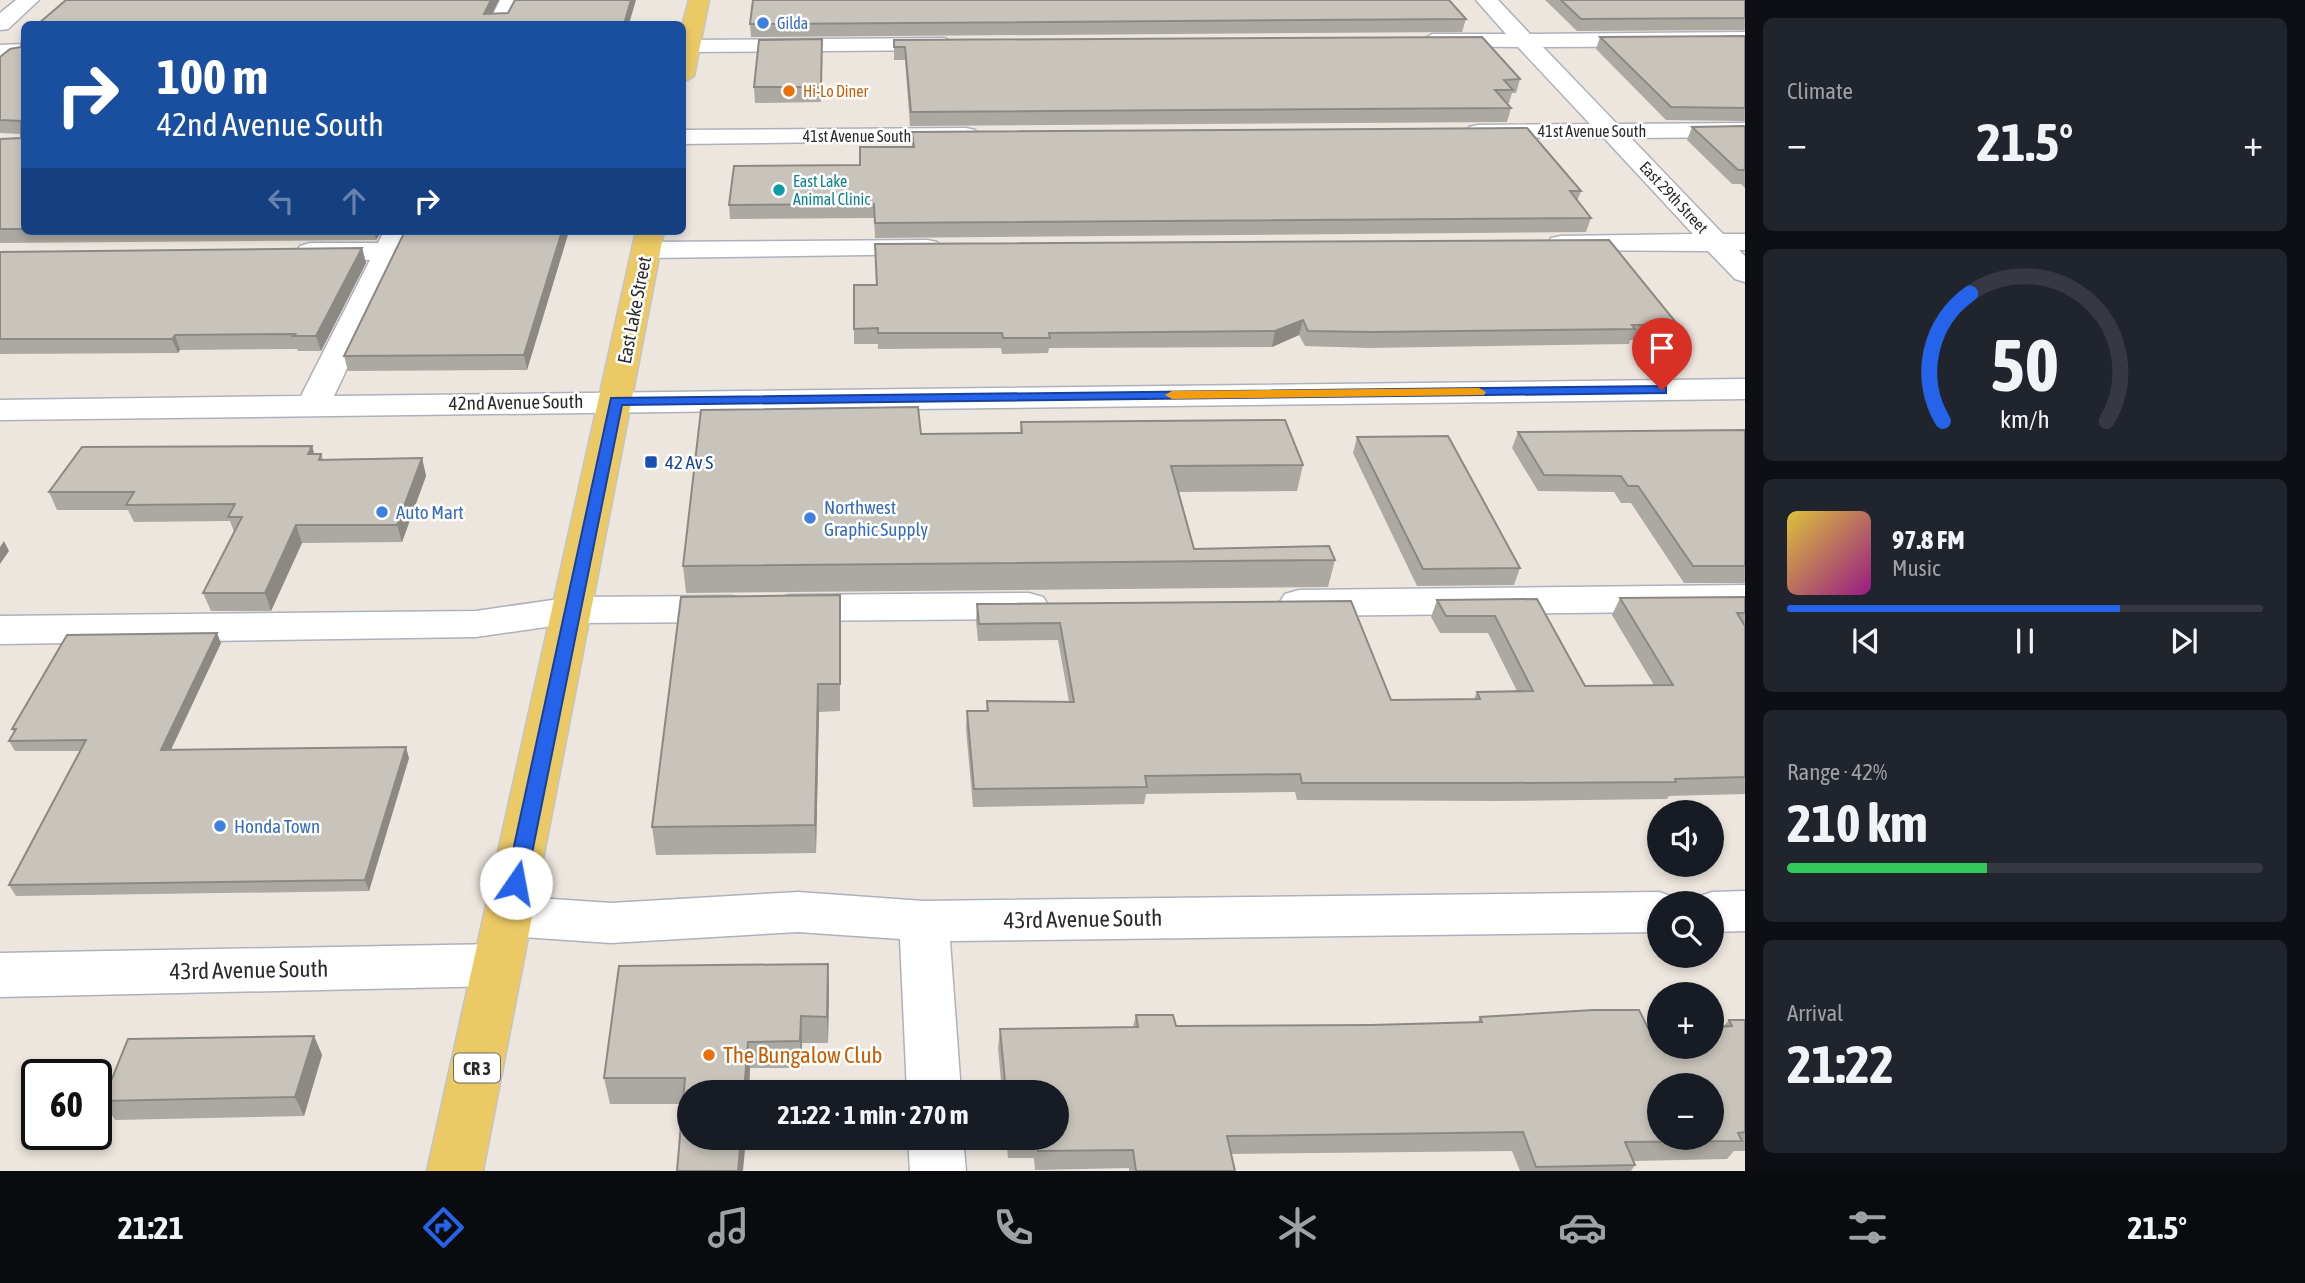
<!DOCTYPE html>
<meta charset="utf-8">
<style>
:root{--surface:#171b24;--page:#20242c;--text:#f1f3f6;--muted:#9ea1a6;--line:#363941;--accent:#2563eb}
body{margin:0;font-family:"Asap Condensed",sans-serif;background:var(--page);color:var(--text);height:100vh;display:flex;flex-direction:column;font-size:26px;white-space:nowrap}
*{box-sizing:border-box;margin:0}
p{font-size:23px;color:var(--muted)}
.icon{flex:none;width:38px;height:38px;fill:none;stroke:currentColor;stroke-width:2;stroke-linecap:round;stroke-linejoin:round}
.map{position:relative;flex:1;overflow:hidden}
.sheet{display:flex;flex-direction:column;gap:18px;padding:18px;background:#0d0f14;width:560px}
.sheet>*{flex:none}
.top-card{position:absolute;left:21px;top:21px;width:665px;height:214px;border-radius:10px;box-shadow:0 4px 10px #0003;background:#1a4fa0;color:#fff;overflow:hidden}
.tools{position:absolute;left:1647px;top:800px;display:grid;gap:14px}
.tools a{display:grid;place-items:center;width:77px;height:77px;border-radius:50%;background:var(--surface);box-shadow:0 4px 10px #0003;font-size:35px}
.speed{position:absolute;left:21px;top:1059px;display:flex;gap:14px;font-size:35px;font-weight:700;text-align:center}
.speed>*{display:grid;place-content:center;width:91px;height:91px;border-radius:50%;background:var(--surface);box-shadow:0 4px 10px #0003;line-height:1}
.speed .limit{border:4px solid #111;border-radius:10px;background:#fff;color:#111}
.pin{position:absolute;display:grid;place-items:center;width:60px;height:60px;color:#fff;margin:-72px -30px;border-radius:50% 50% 50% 0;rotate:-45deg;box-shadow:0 0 7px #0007}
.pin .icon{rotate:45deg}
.me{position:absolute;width:77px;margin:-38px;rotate:12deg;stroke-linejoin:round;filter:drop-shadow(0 0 5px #0008)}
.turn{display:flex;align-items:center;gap:24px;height:147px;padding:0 21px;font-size:32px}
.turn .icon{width:91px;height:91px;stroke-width:2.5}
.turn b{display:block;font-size:49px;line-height:60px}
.lanes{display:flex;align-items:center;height:66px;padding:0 21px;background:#0003;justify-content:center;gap:35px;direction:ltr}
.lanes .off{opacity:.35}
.big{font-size:52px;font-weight:700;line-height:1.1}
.sheet .widget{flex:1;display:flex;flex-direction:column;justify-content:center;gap:10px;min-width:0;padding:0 24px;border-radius:10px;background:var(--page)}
.sheet .dial{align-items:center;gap:0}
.dial svg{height:182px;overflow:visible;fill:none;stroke:var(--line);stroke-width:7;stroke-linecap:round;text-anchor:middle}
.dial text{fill:var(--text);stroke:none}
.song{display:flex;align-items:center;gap:21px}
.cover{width:84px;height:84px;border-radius:10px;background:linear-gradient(135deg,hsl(50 70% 55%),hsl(310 70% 35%))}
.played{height:7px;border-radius:4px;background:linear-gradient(90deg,var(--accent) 70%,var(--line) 70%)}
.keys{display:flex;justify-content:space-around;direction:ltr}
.heat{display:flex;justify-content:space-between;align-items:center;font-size:38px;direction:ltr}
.charge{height:10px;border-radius:5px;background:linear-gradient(90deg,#34c759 42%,var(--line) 0)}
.trip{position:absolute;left:677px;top:1080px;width:392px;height:70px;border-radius:35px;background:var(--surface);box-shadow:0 4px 10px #0003;font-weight:700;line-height:70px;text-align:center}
.dock{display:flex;height:112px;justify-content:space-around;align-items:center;background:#090b0e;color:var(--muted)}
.dock .icon{width:49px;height:49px}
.dock .current{color:var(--accent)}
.dock b{font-size:32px;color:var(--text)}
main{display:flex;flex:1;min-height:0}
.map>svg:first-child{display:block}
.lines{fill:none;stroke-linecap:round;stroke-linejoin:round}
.minor-casing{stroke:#aeb1bb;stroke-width:3}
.major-casing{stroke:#c4c4c4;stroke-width:3}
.minor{fill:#fff;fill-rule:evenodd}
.major{fill:#ebc965;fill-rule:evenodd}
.wall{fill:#aca9a2}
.shaded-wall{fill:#8c8984}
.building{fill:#c8c4bc;stroke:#8c8984;stroke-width:2;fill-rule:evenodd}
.route{fill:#2563eb;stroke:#184099;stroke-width:2}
.slow{fill:#f59e0b}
.shop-dot{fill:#3f7fe0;stroke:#fff;stroke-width:2.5}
.food-dot{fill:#e8710a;stroke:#fff;stroke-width:2.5}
.culture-dot{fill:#0f9aa8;stroke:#fff;stroke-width:2.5}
.transit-dot{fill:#1a4fb4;stroke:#fff;stroke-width:2.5}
.labels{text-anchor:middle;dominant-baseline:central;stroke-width:5;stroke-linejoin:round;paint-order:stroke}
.far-shop-label{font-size:16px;fill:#366cbe;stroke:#fff;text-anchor:start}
.far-food-label{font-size:16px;fill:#c56008;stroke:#fff;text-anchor:start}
.far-street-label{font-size:16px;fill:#2b2b2b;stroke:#fff}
.far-culture-label{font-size:16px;fill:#0d838f;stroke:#fff;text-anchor:start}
.shield{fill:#fff;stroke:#6b6b6b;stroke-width:2}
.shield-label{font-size:18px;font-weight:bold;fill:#2b2b2b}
.street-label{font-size:19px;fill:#2b2b2b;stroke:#fff}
.transit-label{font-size:19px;fill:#164399;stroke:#fff;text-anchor:start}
.shop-label{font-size:19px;fill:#366cbe;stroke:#fff;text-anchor:start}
.near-street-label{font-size:23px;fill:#2b2b2b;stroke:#fff}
.near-food-label{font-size:23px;fill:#c56008;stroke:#fff;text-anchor:start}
</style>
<main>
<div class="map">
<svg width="1745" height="1171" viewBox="0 0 1745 1171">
<rect width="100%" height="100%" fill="#ece6de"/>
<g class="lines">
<defs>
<g id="minor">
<path d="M16,0H39L8,29L0,30V13Z"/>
<path d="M500,0H520L508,24H488Z"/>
<path d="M1476,0H1498L1530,34L1745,32V46L1543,47L1617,124L1745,123V137L1631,138L1723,234H1745V250H1739L1745,256V282L1735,279L1708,251L1551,250L1547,244L1551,238L1561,236L1693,234L1604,138L1469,137L1466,132L1469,127L1478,125L1590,124L1518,47L1424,46L1421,41L1432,34H1506Z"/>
<path d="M945,38L956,45L953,50L682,52V42L688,40Z"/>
<path d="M24,44V58L0,59V45Z"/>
<path d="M966,128L975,130L978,135L975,140L682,144V130Z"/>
<path d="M384,231H412L334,396L1745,379V399L0,420V400L301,396L370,260L300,258L296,252L300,246L310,243H378Z"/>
<path d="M927,240L937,242L941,248L937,254L646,258L636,256L632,250L636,244L646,242Z"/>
<path d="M1745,585V611L1299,616L1285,612L1279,603L1285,594L1299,590Z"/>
<path d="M1029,593L1043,597L1049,606L1043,615L1029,619L789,621L775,617L769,608L775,599L789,595Z"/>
<path d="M732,596L746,600L752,609L746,618L732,622L573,623L476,637L0,644V616L476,611L573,597Z"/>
<path d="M1745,891V931L1712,932V903H1692L1695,898L1712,892Z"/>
<path d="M798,892L924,901L1659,892L1676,898L1679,903H1659V932L950,941L961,1092H907L900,939L798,932L611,943L508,936L491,930L484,916L491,902L508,896L611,903Z"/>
<path d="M498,944L516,950L523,965L516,980L498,986L0,997V953Z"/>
<path d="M908,1138H963L966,1171H910Z"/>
</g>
<g id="major">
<path d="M689,0H709L694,76L682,83V26Z"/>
<path d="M636,231H664L483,1171H427Z"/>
</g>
</defs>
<use href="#minor" class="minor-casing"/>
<use href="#major" class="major-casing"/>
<use href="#minor" class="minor"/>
<use href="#major" class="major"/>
</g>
<g class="wall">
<path d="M1545,0H1745V30L1577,31Z"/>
<path d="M1466,19L1462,32L751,37L750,24Z"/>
<path d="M24,36V231H382L376,240L0,243V139L21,138V134L0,133V57L21,47Z"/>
<path d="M1745,36V121L1666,120L1596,49L1600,37Z"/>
<path d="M894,40L1520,79L1516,93H1512L1509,103H1507L1511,108L1507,122L910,126L905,60H894Z"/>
<path d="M822,54L821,102L755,103L754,87Z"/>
<path d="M1745,126V188L1741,184H1732L1687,140L1692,127Z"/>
<path d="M912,132L1581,191L1577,201L1591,218L1586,232L875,238L874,218L730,219L729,205L860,165L912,147Z"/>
<path d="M405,231H569L527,370L348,371L344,356Z"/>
<path d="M875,244L1678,325L1671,340H1630L1629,344L1368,348L1305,346L1299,335L1272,347L1049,348L1048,353L1002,354L1001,348L878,349V344H854V285H876Z"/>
<path d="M362,248L366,263L321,351H298L297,349L180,350L178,353L0,354V252Z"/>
<path d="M1021,422L1303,465L1297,491L1179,492L1194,549L1335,560L1328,587L686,593L683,566L921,434L1020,433Z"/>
<path d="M1745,430V583H1684L1631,503H1621L1614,492L1538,491L1512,448L1518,432Z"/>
<path d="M1357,437L1520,568L1514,585L1417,586L1353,453Z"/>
<path d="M312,446L314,454H321L323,459L422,458L426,476L402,542L302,543L271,611H211L203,593L234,532L230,521L134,522L128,510H57L49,492Z"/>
<path d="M1745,597V794L1669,796L1667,799L1496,801L1297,800L1295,792L1146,794L1144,804L973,807L966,729L967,711H986L987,701L1069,702L1058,640L978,641L976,621L977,604L1351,601L1391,700L1474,699L1477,692L1517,691L1488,633H1440L1431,617L1437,600L1537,599L1585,686L1654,685L1612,615L1620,598Z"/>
<path d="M840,623V711L819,712L816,853L656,855L652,827Z"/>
<path d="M221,643L171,750L409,758L369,891L16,896L9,885L80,751H15L9,741L14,732L12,729Z"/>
<path d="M828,964L829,990L828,1043H802V1068H750L749,1092H690L683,1104H610L604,1078Z"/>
<path d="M1136,1015L1176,1026L1371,1025L1477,1023L1480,1017L1648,1028L1724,1026L1729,1020H1745V1151H1734L1727,1159L1633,1161L1635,1165L1631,1171H1520L1512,1151L1231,1154L1235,1171H1129V1168L1035,1170L1034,1158H1008L1006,1138H1057V1092H1002L998,1048L1000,1029L1133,1027Z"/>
<path d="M314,1036L322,1055L304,1116L115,1120L103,1101Z"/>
</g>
<g class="shaded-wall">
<path d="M491,0H499L487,24L484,14Z"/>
<path d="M631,0H636L629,24H624Z"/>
<path d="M374,231H382L376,240Z"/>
<path d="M562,231H569L527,370L524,355Z"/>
<path d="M362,248L366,263L321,351L316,336Z"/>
<path d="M1303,320L1299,335L1272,347L1275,331Z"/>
<path d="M175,335L180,350L178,353L172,339Z"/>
<path d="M312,446L317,463L308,454Z"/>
<path d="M422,458L426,476L402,542L397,525Z"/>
<path d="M296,525L302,543L271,611L265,593Z"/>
<path d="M4,541L9,551L0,564V547Z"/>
<path d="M217,633L221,643L166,760L161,750Z"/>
<path d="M818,684L819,712L816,853L815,825Z"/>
<path d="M406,747L409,758L369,891L365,880Z"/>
<path d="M828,964L829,990L828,1043L827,1017Z"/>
<path d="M801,1016L802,1043V1068L800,1041Z"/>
<path d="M314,1036L322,1055L304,1116L295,1097Z"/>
<path d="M748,1042L750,1068L749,1092H744Z"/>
<path d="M741,1138H746L743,1171H738Z"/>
</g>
<g class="building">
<path d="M66,0H491L484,14L508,13L515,0H631L624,24H38Z"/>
<path d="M753,0H1449L1466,19L750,24Z"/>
<path d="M1561,0H1745V18L1581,19Z"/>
<path d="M24,36V229H0V139L21,138V121L0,120V57L10,49L21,47L22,38Z"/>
<path d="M1745,36V108L1671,107L1600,37Z"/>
<path d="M1482,37L1520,79L1504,80L1513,90H1495L1511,108L911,112L905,47H894V40Z"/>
<path d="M822,39L821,87H754L759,40Z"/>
<path d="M1745,126V170H1738L1692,127Z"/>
<path d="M1527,128L1581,191H1570L1591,218L875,223L874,204L729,205L734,166L860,165V147H914L912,132Z"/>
<path d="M405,231H562L524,355L344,356Z"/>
<path d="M1609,240L1678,325H1632L1635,329L1372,332L1308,331L1303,320L1275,331L1049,333L1050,338H1003L1002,333H878V328L854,329V285H877L875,244Z"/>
<path d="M362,248L316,336H293L295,334L175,335L172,339H0V252Z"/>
<path d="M918,407L921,434L1022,433L1021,422L1285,420L1303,465L1171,466L1194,549L1329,546L1335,560L683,566L701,410Z"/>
<path d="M1745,430V566H1693L1638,486H1628L1621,476L1544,475L1518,432Z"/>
<path d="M1448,436L1520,568L1423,569L1357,437Z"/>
<path d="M312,446L308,454H321L319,460L422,458L397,525H296L265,593H203L242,517H228L235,504L126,505L134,492H49L82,447Z"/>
<path d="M840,595V684H818L815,825L652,827L681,597Z"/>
<path d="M1745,597V613H1737L1745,626V777L1675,779L1676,782L1503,783H1302L1300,774L1145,776L1147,787L974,789L967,711H988L987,701L1074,702L1060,623L979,624L977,604L1351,601L1391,700L1480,699L1477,692L1533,691L1495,616H1446L1437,600L1537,599L1585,686L1673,685L1620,598Z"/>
<path d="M217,633L161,750L406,747L365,880L9,885L86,740L9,741L16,729H12L67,635Z"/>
<path d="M828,964L827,1017L801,1016L800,1041L748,1042L744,1092H690V1138H741L738,1171H677L685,1078H604L619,966Z"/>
<path d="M1593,1010H1639L1648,1028L1659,1027V1046H1712V1027L1732,1026L1729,1020H1745V1132L1738,1133L1742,1141L1625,1142L1635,1165L1536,1167L1523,1132L1227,1136L1235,1171H1136L1133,1150L1038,1151L1037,1139L1010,1140V1138H1057V1092H1006L1000,1029L1138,1027L1136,1015H1173L1176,1026L1371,1025L1482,1022L1480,1017ZM1659,1085H1712V1138H1659Z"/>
<path d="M314,1036L295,1097L103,1101L128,1039Z"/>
</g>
<path class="route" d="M1662,386L1666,387V393L622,405L526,883L523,888H509L506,883L611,398Z"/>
<path class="slow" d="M1479,388L1486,392L1484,395L1172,399L1165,395L1172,391Z"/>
<g class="shop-dot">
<circle cx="763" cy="23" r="7"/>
<circle cx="382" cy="512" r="7"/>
<circle cx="810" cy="518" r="7"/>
<circle cx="220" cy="826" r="7"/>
</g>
<g class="food-dot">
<circle cx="789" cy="91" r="7"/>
<circle cx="709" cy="1055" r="7"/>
</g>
<circle class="culture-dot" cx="779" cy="190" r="7"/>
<rect class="transit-dot" x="644" y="455" width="14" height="14" rx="3.5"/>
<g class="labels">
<g class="far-shop-label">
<text x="777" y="23">Gilda</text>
</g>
<g class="far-food-label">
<text x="803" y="91">Hi-Lo Diner</text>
</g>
<g class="far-street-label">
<text x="1592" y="131">41st Avenue South</text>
<text x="857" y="136">41st Avenue South</text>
<text transform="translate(1674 197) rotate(47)">East 29th Street</text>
</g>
<g class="far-culture-label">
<text x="793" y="181">East Lake<tspan x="793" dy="18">Animal Clinic</tspan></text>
</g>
<rect class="shield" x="454" y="1053.5" width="46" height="29" rx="5"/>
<g class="shield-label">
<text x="477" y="1068">CR 3</text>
</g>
<g class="street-label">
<text transform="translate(634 310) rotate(-79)">East Lake Street</text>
<text transform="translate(516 402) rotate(-1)">42nd Avenue South</text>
</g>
<g class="transit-label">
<text x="665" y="462">42 Av S</text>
</g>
<g class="shop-label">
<text x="824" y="507">Northwest<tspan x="824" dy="22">Graphic Supply</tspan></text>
<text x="396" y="512">Auto Mart</text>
<text x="234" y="826">Honda Town</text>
</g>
<g class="near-street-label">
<text transform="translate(1083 919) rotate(-1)">43rd Avenue South</text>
<text transform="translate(249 970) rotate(-1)">43rd Avenue South</text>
</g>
<g class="near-food-label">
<text x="723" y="1055">The Bungalow Club</text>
</g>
</g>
</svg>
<div class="tools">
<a><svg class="icon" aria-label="sound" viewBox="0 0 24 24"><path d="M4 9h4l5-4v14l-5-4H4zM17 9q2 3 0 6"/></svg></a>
<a><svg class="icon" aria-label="search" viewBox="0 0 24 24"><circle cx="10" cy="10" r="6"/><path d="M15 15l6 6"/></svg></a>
<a>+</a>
<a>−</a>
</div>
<div class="speed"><div class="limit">60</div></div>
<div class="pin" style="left:1662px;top:390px;background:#d93025"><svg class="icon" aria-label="arrive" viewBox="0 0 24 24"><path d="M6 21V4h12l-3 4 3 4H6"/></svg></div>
<svg class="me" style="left:516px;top:883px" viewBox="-20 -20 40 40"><circle r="19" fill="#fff"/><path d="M0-13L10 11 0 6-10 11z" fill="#2563eb"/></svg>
<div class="trip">21:22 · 1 min · 270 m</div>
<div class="top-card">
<div class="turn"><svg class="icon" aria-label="right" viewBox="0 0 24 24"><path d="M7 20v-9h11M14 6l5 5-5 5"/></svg><div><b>100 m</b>42nd Avenue South</div></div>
<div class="lanes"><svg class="icon off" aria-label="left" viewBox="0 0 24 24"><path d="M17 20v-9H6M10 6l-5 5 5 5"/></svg><svg class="icon off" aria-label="ahead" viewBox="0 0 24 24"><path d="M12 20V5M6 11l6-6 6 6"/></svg><svg class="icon" aria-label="right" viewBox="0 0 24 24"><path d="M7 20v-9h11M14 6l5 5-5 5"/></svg></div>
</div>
</div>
<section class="sheet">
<div class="widget"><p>Climate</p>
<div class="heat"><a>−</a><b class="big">21.5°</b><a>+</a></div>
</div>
<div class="widget dial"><svg viewBox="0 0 100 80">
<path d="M14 69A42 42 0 1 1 86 69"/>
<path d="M14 69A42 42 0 0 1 26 13" stroke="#2563eb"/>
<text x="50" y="56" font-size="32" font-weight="700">50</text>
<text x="50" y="72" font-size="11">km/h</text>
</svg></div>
<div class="widget">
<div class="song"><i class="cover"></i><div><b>97.8 FM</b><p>Music</p></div></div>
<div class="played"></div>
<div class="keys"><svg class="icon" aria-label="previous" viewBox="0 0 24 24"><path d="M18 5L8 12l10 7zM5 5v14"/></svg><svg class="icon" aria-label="pause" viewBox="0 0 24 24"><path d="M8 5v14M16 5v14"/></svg><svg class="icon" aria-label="next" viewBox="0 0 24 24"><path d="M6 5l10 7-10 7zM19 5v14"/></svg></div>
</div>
<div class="widget"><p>Range · 42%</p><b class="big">210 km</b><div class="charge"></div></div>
<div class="widget"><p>Arrival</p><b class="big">21:22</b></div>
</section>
</main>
<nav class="dock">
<b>21:21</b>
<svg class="icon current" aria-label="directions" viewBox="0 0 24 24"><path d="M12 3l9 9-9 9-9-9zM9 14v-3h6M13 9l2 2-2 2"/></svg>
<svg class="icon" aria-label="music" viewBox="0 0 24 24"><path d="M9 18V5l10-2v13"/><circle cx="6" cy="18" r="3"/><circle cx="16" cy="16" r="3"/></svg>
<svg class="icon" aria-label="phone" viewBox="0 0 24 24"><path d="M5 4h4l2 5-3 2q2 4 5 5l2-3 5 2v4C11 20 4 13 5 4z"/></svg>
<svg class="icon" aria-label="climate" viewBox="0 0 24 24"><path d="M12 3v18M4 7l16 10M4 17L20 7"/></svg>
<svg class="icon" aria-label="car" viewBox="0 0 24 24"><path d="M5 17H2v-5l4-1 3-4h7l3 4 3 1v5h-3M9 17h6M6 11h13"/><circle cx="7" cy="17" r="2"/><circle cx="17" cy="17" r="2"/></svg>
<svg class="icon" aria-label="filters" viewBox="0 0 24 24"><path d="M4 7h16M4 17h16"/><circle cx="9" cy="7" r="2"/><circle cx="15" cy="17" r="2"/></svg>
<b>21.5°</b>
</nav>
